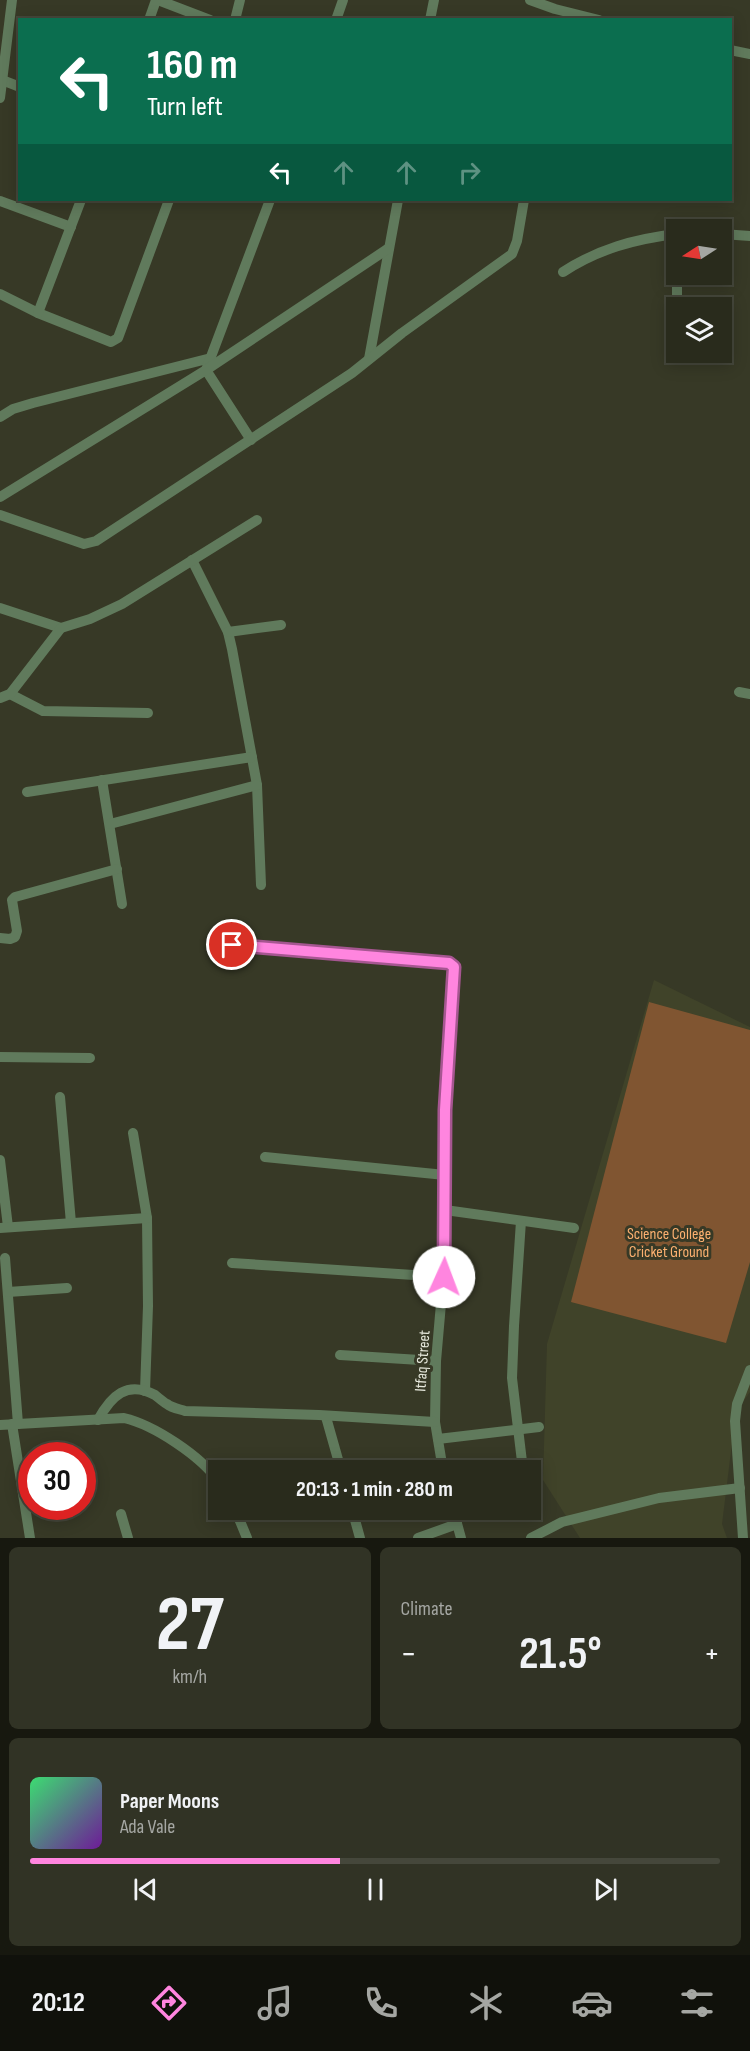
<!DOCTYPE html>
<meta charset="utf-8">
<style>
:root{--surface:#292b1c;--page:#313325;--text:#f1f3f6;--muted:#a5a7a3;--line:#45473b;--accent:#ff85df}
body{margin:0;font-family:"Sofia Sans Condensed",sans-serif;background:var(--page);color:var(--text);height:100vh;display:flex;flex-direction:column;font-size:22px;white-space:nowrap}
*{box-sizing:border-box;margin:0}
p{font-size:20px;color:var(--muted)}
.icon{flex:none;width:33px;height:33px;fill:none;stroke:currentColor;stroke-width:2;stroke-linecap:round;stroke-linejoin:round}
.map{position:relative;height:1538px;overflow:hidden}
.side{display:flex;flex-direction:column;gap:9px;padding:9px;background:#17180f;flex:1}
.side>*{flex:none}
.guide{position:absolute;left:18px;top:18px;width:714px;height:183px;border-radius:0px;box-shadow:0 3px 15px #0003,0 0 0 2px var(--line);background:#0b6e4f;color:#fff;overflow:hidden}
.needle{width:39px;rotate:258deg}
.fabs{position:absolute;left:666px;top:219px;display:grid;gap:12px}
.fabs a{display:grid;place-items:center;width:66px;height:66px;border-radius:0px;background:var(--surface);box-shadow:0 3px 15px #0003,0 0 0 2px var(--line);font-size:30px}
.speed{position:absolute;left:18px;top:1442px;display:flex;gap:12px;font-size:30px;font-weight:700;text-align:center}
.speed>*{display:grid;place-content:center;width:78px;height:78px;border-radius:50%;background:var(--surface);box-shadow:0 3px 15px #0003,0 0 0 2px var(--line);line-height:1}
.speed .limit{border:9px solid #d22;background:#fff;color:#111}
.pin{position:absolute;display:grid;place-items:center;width:51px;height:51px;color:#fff;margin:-26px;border:3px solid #fff;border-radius:50%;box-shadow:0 2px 6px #0007}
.me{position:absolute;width:66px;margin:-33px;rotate:2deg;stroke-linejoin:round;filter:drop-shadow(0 0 4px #0008)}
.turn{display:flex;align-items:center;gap:21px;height:126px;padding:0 30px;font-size:27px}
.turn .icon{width:78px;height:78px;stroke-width:2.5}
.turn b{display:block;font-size:42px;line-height:51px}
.lanes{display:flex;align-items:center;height:57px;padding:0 30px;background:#0003;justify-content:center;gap:30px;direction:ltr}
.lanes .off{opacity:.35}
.big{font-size:45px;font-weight:700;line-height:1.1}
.side .widget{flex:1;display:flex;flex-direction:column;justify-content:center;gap:9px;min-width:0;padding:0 21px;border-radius:9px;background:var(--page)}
.side .dial{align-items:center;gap:0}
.dial b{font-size:78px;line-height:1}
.song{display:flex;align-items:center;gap:18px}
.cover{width:72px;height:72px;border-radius:9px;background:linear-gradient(135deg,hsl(140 70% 55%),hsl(280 70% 35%))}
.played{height:6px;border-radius:3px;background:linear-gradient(90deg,var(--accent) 45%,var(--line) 45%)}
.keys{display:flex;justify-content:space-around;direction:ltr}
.heat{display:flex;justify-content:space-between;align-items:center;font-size:33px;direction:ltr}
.side .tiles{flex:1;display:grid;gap:9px;grid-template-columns:1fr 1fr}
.widget:last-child{grid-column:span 2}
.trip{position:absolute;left:208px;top:1460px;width:333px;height:60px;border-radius:0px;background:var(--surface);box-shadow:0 3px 15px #0003,0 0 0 2px var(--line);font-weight:700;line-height:60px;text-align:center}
.menu{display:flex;height:96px;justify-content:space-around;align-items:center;background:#10110b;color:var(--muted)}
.menu .icon{width:42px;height:42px}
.menu .current{color:var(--accent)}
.menu b{font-size:27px;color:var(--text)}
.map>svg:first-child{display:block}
.built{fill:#404329}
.green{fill:#805531}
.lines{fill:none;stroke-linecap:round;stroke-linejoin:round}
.street{stroke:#607a5c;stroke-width:10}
.route-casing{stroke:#a65691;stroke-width:15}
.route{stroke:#ff85df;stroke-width:10}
.labels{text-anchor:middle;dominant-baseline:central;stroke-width:6;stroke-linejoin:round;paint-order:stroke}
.park-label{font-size:16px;fill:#fcb070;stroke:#373926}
.street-label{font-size:16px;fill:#e5e7db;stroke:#373926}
</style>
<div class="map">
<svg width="750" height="1538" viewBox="0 0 750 1538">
<rect width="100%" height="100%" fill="#373926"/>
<path class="built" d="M654,980L750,1027V1392L736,1411L722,1524L727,1538H580L543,1480L547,1344Z"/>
<path class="green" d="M649,1002L750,1030V1262L726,1343L571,1302Z"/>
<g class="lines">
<g class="street">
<path d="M158,0L210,20"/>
<path d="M530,0L555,9L599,20"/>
<path d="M149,20L156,0"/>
<path d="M235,20L240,0"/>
<path d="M336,20L343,0"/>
<path d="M430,20L434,0"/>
<path d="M730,50L750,54"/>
<path d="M2,80L20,87"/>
<path d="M0,98L12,0"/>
<path d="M0,201L71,227"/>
<path d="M722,234L750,236"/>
<path d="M563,272C598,249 635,239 676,234"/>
<path d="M0,294L38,313L111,342L118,338L169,200"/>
<path d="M677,308V274"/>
<path d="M38,313L81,200"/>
<path d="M676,344V334"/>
<path d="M369,359L398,200"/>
<path d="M0,417L13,409L33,403L211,358"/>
<path d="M251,440L206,370L270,200"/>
<path d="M0,497L206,370L389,248"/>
<path d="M0,515L84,544L96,541L352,373L402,333L512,254L517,241L524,200"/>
<path d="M192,560L228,632L232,649L257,785L261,885"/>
<path d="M0,608L61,628"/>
<path d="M228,632L281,625"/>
<path d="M739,692L750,694"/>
<path d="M10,694L43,711L148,713"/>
<path d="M0,698L10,694L61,628L90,619L122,604L257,520"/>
<path d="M102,780L122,904"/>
<path d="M27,792L252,757"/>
<path d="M110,824L257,785"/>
<path d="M0,938L10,939L15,937L17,931L12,900L15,897L117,869"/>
<path d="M232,945L449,963L454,967L445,1110V1258L436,1361L435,1422L443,1470"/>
<path d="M0,1057L90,1058"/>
<path d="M60,1097L71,1223"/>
<path d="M133,1133L147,1218L148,1306L145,1391"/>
<path d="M265,1157L445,1175"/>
<path d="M0,1160L8,1227"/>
<path d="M445,1210L574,1228"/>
<path d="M521,1221L514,1326L512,1378L523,1470"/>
<path d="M0,1228L147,1218"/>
<path d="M5,1258L18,1424"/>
<path d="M232,1263L444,1277"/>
<path d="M8,1292L67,1288"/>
<path d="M340,1355L436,1361"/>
<path d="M326,1417L341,1470"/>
<path d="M98,1420C111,1396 127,1380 155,1395C159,1398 163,1402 167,1404C172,1408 179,1409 185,1411L319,1415L435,1422"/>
<path d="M12,1424L30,1538"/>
<path d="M0,1425L124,1418C154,1425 201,1456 219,1482"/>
<path d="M438,1439L539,1427"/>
<path d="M235,1509L247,1538"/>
<path d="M352,1509L360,1538"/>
<path d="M453,1509L461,1538"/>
<path d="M121,1514L128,1538"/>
<path d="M418,1538L457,1524"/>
<path d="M531,1538L562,1522L659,1498L740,1488"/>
<path d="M743,1538L735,1421L737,1404L750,1370"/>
</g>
</g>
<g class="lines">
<defs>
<path id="route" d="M232,945L449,963L454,967L445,1110L444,1277"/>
</defs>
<use href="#route" class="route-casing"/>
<use href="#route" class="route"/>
</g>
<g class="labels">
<g class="park-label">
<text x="669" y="1234">Science College<tspan x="669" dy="18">Cricket Ground</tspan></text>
</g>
<g class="street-label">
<text transform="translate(423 1361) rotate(-86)">Itfaq Street</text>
</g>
</g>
</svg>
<div class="fabs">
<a><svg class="needle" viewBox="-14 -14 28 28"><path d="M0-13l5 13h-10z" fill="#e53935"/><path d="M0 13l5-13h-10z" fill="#a5a7a3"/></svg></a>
<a><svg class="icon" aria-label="layers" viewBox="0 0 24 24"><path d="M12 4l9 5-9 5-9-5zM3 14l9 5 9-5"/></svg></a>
</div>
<div class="speed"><div class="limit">30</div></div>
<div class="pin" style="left:232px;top:945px;background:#d93025"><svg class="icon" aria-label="arrive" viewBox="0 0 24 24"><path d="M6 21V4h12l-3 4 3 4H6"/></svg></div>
<svg class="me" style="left:444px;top:1277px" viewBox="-20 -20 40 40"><circle r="19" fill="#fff"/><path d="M0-13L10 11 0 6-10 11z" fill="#ff85df"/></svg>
<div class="trip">20:13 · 1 min · 280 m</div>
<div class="guide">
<div class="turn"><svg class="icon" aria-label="left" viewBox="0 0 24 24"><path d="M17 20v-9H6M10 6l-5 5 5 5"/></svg><div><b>160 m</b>Turn left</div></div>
<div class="lanes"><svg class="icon" aria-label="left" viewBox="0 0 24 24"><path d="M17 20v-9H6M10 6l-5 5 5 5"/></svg><svg class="icon off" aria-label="ahead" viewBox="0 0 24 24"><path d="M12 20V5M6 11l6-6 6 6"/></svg><svg class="icon off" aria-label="ahead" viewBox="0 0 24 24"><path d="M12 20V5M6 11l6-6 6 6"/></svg><svg class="icon off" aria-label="right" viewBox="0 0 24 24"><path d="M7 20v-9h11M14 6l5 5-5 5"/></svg></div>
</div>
</div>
<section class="side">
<div class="tiles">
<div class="widget dial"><b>27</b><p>km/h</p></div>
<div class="widget"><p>Climate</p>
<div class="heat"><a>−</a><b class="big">21.5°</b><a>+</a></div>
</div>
<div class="widget">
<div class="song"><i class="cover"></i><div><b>Paper Moons</b><p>Ada Vale</p></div></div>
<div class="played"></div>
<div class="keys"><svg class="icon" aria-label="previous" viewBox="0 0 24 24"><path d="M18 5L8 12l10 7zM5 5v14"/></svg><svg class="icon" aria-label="pause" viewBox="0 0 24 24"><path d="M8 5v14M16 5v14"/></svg><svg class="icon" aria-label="next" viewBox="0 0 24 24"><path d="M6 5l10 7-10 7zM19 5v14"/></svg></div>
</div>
</div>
</section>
<nav class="menu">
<b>20:12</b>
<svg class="icon current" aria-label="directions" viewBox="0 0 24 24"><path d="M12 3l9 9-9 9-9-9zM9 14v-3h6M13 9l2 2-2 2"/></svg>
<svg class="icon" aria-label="music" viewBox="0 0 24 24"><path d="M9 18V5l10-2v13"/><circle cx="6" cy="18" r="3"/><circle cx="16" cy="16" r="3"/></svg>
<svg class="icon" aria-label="phone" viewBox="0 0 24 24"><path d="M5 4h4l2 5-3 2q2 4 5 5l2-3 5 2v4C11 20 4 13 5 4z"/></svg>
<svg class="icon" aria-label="climate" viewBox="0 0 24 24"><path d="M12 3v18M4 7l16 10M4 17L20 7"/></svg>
<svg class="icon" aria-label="car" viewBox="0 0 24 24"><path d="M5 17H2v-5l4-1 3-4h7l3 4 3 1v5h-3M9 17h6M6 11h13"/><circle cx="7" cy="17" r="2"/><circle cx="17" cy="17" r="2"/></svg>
<svg class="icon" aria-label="filters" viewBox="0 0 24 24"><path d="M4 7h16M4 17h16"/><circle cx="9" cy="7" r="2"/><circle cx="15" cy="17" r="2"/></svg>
</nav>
